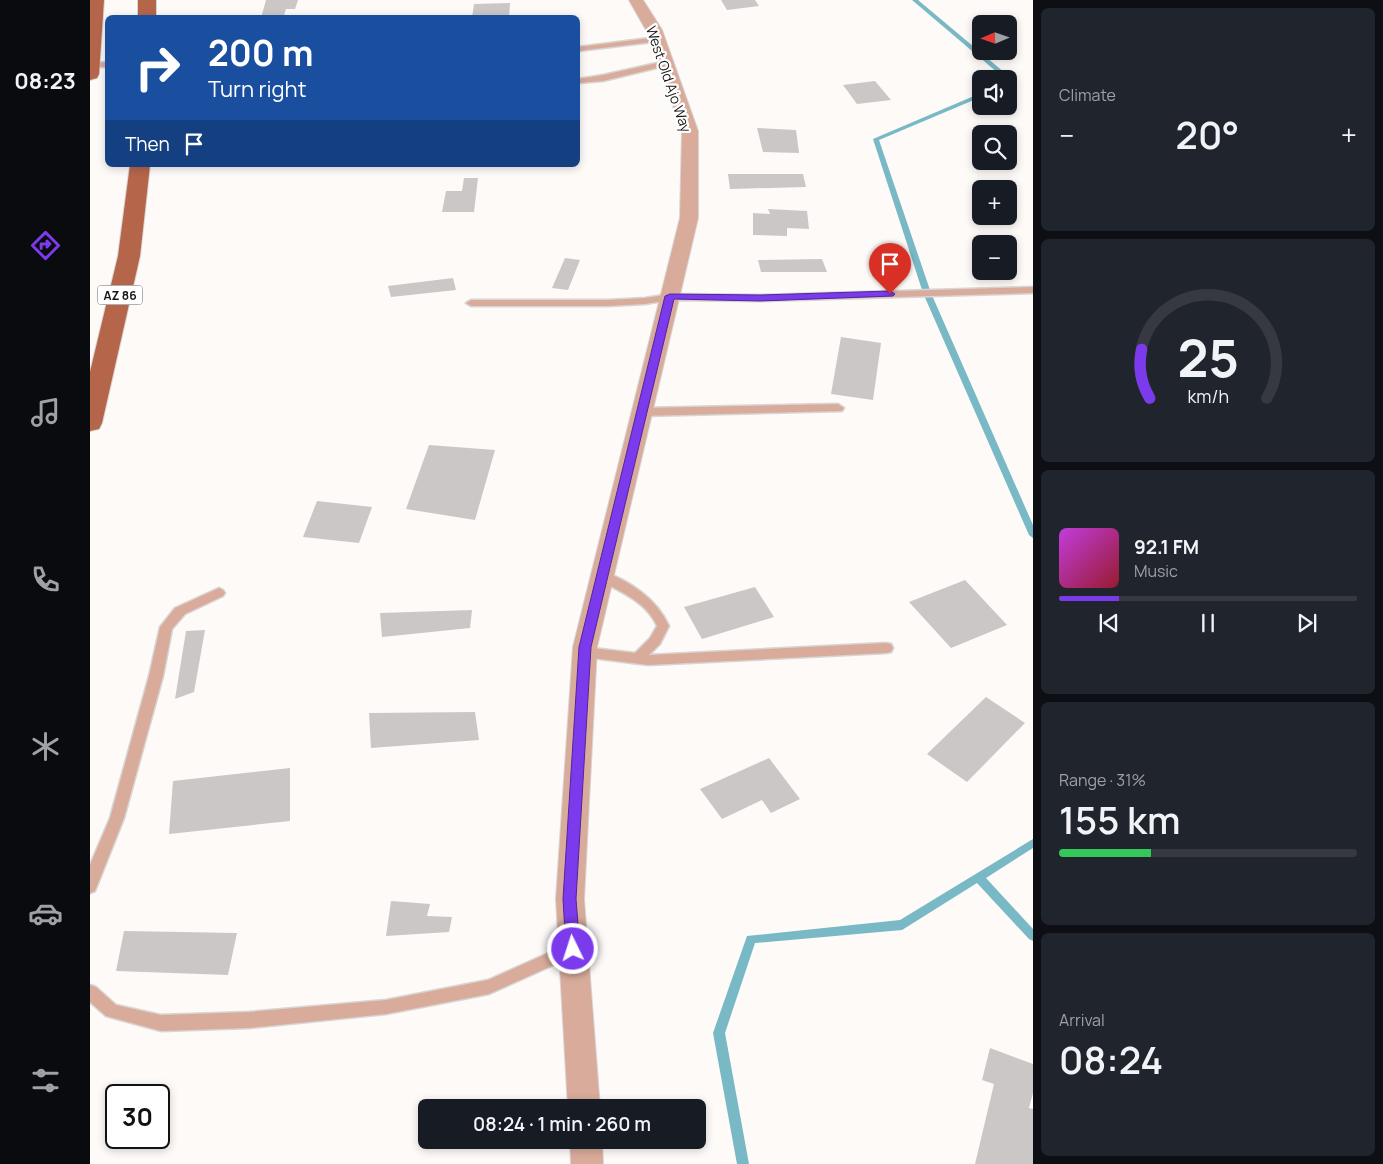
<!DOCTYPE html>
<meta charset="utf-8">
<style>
:root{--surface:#171b24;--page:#20242c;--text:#f1f3f6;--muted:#9ea1a6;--line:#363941;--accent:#7c3aed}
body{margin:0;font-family:Manrope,sans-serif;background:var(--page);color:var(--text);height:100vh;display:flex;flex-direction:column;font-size:19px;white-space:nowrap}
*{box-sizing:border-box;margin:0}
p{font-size:16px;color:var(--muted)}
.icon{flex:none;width:28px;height:28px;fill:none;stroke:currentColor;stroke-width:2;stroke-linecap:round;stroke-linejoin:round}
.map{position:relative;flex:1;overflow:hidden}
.sheet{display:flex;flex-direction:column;gap:8px;padding:8px;background:#0d0f14;width:350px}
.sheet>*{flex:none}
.hud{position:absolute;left:15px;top:15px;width:475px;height:152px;border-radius:8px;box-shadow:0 2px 8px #0003;background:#1a4fa0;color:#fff;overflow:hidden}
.needle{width:32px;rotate:268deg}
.controls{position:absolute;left:882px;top:15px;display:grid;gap:10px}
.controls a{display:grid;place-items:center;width:45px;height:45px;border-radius:8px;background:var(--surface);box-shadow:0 2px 8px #0003;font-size:25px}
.speed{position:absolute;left:15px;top:1084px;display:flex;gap:10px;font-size:25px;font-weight:700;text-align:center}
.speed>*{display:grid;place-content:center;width:65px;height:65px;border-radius:50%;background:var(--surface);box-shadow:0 2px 8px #0003;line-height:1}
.speed .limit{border:2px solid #111;border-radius:8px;background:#fff;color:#111}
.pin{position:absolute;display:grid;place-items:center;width:42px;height:42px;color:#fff;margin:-51px -21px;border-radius:50% 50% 50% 0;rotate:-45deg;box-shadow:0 0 5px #0007}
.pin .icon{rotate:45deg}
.me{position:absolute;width:55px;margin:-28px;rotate:356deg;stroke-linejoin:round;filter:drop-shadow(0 0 4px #0008)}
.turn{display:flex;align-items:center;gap:18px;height:105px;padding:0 20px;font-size:22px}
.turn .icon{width:65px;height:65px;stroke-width:2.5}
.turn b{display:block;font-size:35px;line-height:42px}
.then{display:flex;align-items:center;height:48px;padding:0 20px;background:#0003;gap:10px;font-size:19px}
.big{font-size:38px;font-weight:600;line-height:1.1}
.sheet .tile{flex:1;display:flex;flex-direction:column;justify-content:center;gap:8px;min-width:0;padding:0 18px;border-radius:8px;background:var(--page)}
.sheet .dial{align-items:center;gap:0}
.dial svg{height:130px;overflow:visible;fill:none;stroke:var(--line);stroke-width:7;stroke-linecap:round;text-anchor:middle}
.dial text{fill:var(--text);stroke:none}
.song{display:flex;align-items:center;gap:15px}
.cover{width:60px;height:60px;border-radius:8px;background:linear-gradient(135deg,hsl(290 70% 55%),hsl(350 70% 35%))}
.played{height:5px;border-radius:2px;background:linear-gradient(90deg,var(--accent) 20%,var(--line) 20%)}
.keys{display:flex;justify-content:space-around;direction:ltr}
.heat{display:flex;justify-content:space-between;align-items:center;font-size:28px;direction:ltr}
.charge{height:8px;border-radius:4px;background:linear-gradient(90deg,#34c759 31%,var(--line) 0)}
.trip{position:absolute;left:328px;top:1099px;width:288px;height:50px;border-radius:8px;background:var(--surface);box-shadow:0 2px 8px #0003;font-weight:600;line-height:50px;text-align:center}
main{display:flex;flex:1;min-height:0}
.dock{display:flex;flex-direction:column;width:90px;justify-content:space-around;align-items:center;background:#090b0e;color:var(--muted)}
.dock .icon{width:35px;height:35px}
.dock .selected{color:var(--accent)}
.dock b{font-size:22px;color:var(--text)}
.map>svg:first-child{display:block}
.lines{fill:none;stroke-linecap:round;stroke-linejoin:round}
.stream{fill:#78b9c5;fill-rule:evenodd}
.building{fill:#cbc7c7}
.lane-casing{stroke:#d8d6d4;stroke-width:3}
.street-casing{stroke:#d8d6d4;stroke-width:2}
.primary-casing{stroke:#d8d6d4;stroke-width:2}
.lane{fill:#d9ab9b;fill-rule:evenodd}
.street{fill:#d9ab9b;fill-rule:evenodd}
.primary{fill:#b5664a;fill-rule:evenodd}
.route{fill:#7c3aed;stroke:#51269a}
.labels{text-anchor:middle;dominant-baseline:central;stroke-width:4.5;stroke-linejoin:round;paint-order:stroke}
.shield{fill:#fff;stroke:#5d5c5c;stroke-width:1}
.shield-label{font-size:12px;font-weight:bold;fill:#171616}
.street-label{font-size:14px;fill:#171616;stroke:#fff}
</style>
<main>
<nav class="dock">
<b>08:23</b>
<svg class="icon selected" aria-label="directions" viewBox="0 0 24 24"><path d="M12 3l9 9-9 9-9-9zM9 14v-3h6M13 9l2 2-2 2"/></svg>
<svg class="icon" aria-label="music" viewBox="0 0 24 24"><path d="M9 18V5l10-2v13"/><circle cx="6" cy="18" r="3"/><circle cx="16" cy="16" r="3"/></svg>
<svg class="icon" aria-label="phone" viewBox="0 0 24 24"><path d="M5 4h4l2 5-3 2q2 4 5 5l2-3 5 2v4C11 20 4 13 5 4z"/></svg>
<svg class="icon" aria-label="climate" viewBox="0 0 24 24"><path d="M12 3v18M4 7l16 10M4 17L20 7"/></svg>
<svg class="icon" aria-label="car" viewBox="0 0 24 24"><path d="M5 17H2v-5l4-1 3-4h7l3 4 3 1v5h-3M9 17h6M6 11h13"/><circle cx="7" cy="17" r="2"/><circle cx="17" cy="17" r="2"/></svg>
<svg class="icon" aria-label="filters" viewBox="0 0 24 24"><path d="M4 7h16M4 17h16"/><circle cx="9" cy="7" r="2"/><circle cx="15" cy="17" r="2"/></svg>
</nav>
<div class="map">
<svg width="943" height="1164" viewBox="0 0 943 1164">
<rect width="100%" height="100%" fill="#fdfaf8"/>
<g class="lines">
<g class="stream">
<path d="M822,0H828L921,78V80L915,79Z"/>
<path d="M891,93V97L789,140L841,293L943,525V538L939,535L833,293L783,139Z"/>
<path d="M943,839V848L896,878L943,929V941L939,939L887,883L812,930L665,943L635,1033L659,1164H647L623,1033L657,936L810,920Z"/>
</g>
</g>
<g class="building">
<path d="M176,0H208L205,9H196L193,18H171Z"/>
<path d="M631,0H665L669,6L637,10Z"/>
<path d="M420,3L419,18H382L384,4Z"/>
<path d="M785,81L801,100L767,104L753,85Z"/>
<path d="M667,128L706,130L709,153L673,152Z"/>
<path d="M638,174H713L716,187L640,189Z"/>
<path d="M374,178H388L384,212H352L356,191H372Z"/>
<path d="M678,209L717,211L719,229L697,228V236L663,235V213L680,214Z"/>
<path d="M475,258L490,260L478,290L462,288Z"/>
<path d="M732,259L737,272H671L668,260Z"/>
<path d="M363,278L366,290L301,297L298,286Z"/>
<path d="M751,337L791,343L783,400L741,394Z"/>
<path d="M339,445L405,450L385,520L316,509Z"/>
<path d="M227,501L282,507L269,543L213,537Z"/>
<path d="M875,580L917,625L861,648L819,602Z"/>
<path d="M665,587L684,617L612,639L594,607Z"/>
<path d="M382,610L380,628L292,637L290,613Z"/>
<path d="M115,630L104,692L85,699L96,631Z"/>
<path d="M896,697L935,723L877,782L837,754Z"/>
<path d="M385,712L389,740L281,748L279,713Z"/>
<path d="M679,758L710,799L681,813L672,800L632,819L610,789Z"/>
<path d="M200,768V821L79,834L83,781Z"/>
<path d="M301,901L340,904L337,916L362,917L359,932L296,936Z"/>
<path d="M34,931L147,933L138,975L26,971Z"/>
<path d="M900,1048L943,1064V1093L939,1108L943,1109V1164H885L904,1084L892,1080Z"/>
</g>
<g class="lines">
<defs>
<g id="lane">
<path d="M568,37H571V41L488,51V47Z"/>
<path d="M576,61L580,63L579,65L513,81L488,83V79L513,75Z"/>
<path d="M18,62V67H0V63Z"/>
<path d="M943,287V293L670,301L580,300L555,304L518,306H381L376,303L381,300H518L555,298L580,294L670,295Z"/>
<path d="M748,404L754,408L752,411L551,416L545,412L551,408Z"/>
<path d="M511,571C539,580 567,599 579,626L570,644L559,655L796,643L801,644L803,648L801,652L796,653L558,665L494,657L489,656L487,652L489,648L494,647L545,653L560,638L567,626C556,601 529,591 507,579L505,576L507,573Z"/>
<path d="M129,588L133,590L135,593L133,596L95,614L82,629L73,676L34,818L7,886L5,891L0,893V865L20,818L59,676L70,627L85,608Z"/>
<path d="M483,942L488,944L491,949L488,954L399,994L296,1014L159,1028L71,1031L16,1016L0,1002V985L6,987L26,1005L71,1015L159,1012L296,1000L398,980Z"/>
</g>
<g id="street">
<path d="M539,0H553L572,30L608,131V218L507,647L494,899L510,1108H478L466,899L483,647L590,218L592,131L556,30Z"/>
<path d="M480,1140H512L513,1164H481Z"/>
</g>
<g id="primary">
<path d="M0,0H14L9,74L7,78L0,80Z"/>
<rect x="48" y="0" width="18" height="18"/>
<path d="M40,165H60L50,256L12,423L9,429L0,431V372L28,256Z"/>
</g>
</defs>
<use href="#lane" class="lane-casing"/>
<use href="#street" class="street-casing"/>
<use href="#primary" class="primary-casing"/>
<use href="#lane" class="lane"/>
<use href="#street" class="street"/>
<use href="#primary" class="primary"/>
</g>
<path class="route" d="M800,291L805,294L803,296L670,301L584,299L501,647L486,899L490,949L488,954L483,956L478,954L476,949L473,899L489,647L575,296L580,294L670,295Z"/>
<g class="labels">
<rect class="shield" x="7.5" y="285.5" width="45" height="19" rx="4"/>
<g class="shield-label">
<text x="30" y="295">AZ 86</text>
</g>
<g class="street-label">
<text transform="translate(579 79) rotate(71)">West Old Ajo Way</text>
</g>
</g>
</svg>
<div class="controls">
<a><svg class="needle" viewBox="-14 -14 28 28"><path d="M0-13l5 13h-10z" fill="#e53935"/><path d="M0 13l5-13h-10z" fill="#9ea1a6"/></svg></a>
<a><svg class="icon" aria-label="sound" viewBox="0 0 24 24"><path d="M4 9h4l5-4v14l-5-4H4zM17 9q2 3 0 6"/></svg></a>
<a><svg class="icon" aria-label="search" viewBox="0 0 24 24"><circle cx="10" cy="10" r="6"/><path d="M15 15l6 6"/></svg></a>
<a>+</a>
<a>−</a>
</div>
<div class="speed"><div class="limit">30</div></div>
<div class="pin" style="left:800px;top:294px;background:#d93025"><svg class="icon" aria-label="arrive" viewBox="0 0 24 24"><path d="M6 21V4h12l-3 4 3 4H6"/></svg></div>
<svg class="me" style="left:483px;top:949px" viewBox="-20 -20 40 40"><circle r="17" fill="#7c3aed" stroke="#fff" stroke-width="3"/><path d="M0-11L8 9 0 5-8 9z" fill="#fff"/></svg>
<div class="trip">08:24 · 1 min · 260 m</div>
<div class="hud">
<div class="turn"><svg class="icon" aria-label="right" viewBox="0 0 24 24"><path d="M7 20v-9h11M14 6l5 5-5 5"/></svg><div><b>200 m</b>Turn right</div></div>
<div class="then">Then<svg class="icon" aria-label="arrive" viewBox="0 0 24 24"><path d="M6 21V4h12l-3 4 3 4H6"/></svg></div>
</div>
</div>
<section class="sheet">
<div class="tile"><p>Climate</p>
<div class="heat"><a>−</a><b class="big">20°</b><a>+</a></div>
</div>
<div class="tile dial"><svg viewBox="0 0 100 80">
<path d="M14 69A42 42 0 1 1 86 69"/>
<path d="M14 69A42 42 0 0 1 9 39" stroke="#7c3aed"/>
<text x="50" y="56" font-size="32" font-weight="700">25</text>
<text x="50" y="72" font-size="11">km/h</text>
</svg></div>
<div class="tile">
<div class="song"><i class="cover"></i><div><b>92.1 FM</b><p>Music</p></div></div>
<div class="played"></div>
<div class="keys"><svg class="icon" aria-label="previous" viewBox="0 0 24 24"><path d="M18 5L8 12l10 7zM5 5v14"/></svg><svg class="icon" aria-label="pause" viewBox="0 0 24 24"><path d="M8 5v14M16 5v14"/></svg><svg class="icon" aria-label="next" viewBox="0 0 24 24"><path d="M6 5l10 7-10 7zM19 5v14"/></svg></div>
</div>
<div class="tile"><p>Range · 31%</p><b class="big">155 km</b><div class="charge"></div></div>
<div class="tile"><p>Arrival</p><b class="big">08:24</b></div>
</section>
</main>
